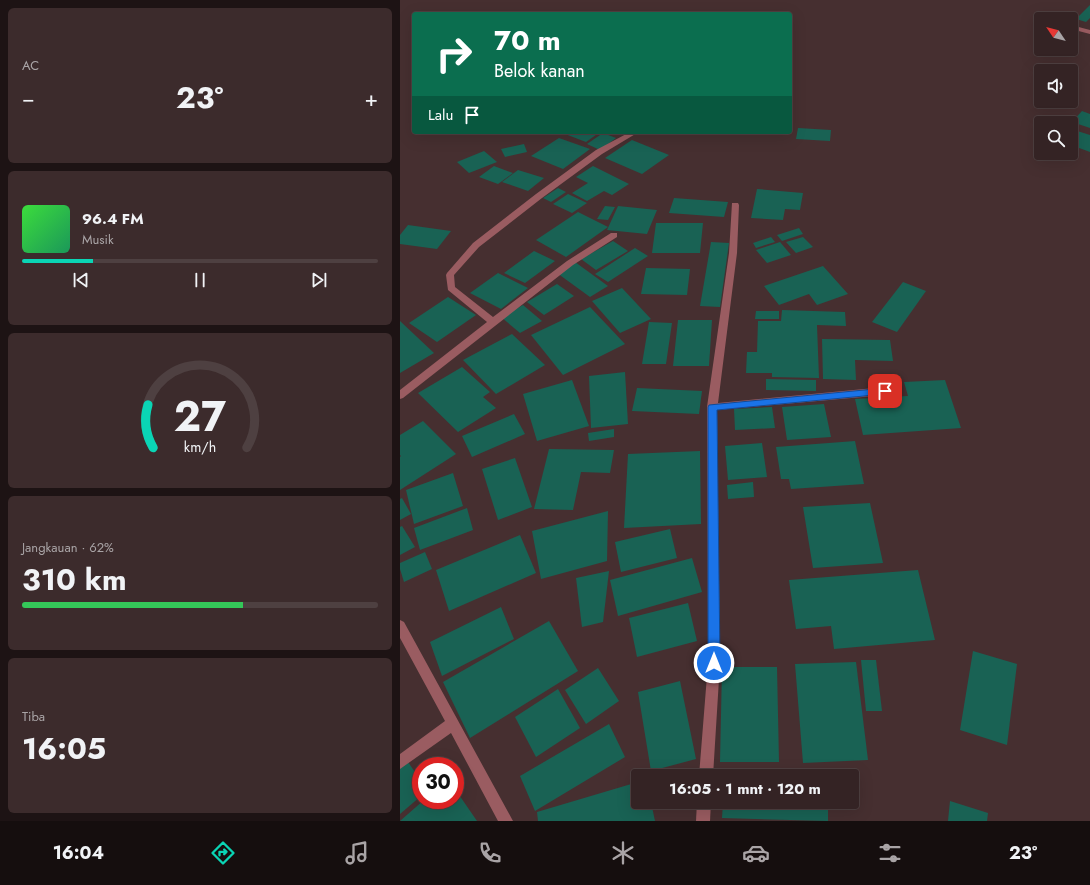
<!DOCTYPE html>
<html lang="id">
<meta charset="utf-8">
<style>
:root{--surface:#342324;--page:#3c2b2c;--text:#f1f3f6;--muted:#a9a4a6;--line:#4e4041;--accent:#0ad5b5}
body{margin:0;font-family:Jost,sans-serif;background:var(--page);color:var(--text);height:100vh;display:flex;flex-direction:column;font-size:15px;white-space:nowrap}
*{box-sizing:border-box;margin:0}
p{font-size:13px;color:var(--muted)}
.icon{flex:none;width:22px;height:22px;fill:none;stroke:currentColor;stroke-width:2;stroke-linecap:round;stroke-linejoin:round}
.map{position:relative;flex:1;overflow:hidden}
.sheet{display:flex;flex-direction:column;gap:8px;padding:8px;background:#1d1314;width:400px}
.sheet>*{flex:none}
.top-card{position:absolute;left:12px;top:12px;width:380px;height:122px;border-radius:4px;box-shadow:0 4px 16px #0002,0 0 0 1px var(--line);background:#0b6e4f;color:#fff;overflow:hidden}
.needle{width:26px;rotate:305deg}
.buttons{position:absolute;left:634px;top:12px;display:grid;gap:8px}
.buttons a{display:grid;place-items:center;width:44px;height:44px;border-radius:4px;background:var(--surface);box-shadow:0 4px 16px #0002,0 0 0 1px var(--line);font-size:20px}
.speed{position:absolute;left:12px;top:757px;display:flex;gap:8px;font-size:20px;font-weight:700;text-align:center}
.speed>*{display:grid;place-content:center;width:52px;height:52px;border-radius:50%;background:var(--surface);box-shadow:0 4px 16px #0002,0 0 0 1px var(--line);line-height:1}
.speed .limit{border:6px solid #d22;background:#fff;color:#111}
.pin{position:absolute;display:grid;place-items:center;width:34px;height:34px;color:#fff;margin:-17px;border-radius:8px;box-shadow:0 2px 6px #0006}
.me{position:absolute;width:44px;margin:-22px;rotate:0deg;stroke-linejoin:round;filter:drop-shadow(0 0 3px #0008)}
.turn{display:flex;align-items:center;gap:14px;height:84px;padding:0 16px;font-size:18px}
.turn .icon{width:52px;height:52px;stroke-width:2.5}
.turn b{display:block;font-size:28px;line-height:34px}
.then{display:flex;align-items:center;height:38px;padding:0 16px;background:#0003;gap:8px;font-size:15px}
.big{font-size:30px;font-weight:700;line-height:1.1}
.sheet .widget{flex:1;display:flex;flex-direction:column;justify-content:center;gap:6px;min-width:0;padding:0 14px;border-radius:6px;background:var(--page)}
.sheet .dial{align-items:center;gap:0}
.dial svg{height:104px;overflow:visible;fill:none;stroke:var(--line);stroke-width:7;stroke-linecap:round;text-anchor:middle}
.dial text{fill:var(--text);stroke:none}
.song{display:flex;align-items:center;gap:12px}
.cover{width:48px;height:48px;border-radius:6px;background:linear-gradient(135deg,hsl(120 70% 55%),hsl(150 70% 35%))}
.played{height:4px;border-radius:2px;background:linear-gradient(90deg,var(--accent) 20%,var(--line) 20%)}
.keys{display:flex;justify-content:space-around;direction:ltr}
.heat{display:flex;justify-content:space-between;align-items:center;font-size:22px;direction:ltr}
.charge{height:6px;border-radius:3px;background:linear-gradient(90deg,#34c759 62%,var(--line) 0)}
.trip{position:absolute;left:231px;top:769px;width:228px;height:40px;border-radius:4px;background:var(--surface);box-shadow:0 4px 16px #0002,0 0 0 1px var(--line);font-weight:700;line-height:40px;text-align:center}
.tabs{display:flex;height:64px;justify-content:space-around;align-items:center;background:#150e0e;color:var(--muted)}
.tabs .icon{width:28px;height:28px}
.tabs .current{color:var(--accent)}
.tabs b{font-size:18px;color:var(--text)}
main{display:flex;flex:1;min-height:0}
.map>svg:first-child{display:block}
.building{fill:#196254}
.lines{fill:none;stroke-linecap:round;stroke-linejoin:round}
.street{fill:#9a5c61;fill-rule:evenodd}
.route{fill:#1a73e8;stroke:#114b97}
</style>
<main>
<section class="sheet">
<div class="widget"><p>AC</p>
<div class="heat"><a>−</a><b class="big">23°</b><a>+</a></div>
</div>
<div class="widget">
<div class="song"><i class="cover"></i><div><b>96.4 FM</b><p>Musik</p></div></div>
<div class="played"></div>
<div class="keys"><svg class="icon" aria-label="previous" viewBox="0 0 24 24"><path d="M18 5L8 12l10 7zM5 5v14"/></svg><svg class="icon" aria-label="pause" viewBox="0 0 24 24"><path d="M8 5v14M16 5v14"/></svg><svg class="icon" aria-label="next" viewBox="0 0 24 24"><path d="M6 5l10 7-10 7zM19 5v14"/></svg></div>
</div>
<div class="widget dial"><svg viewBox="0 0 100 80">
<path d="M14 69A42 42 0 1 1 86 69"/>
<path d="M14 69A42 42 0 0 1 10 36" stroke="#0ad5b5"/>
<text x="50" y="56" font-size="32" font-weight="700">27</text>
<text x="50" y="72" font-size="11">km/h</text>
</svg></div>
<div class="widget"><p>Jangkauan · 62%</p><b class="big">310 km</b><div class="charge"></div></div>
<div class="widget"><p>Tiba</p><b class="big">16:05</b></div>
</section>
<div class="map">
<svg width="690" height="821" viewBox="0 0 690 821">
<rect width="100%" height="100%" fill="#462f30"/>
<g class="building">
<path d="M690,5V18L686,22L676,19Z"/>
<path d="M682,111L690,114V128L672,122Z"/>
<path d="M398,128L431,130L430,141L396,139Z"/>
<path d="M671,129L690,135V152L671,145Z"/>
<path d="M168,132H200L186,142L165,134Z"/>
<path d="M203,133L216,138L200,150L187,144Z"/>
<path d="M159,138L190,149L163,169L131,156Z"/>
<path d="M232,140L269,155L242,174L205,158Z"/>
<path d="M124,144L127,152L105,157L101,149Z"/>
<path d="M84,151L97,162L69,173L57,162Z"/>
<path d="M94,166L113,173L98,184L79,177Z"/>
<path d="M193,166L229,184L212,195L204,191L187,201L172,193L188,183L176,177Z"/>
<path d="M118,170L144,178L128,191L102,182Z"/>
<path d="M158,188L166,192L151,202L143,198Z"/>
<path d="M357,189L403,193L400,210L385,209L383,220L351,218Z"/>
<path d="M168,194L187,203L172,213L153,204Z"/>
<path d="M274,198L328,202L324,217L269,213Z"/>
<path d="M205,206L215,207L208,220L197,219Z"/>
<path d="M218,206L257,210L247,234L207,230Z"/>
<path d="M178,212L208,227L166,257L136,240Z"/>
<path d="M256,223H303L300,253H252Z"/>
<path d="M8,225L51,231L37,249L0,244V235Z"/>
<path d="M399,228L403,234L382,241L377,235Z"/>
<path d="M371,237L375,242L356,248L353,243Z"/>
<path d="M403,237L413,247L396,253L386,242Z"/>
<path d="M213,241L228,251L196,270L181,259Z"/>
<path d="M311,242L329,243L320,307L300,306Z"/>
<path d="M380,242L391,255L367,263L356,250Z"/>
<path d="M235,248L248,256L208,282L195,274Z"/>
<path d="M134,251L155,261L125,283L104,273Z"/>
<path d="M175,262L208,286L190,297L157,273Z"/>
<path d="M423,266L448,294L417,305L409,294L379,305L364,286Z"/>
<path d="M246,268L290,269L287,295L241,294Z"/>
<path d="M98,273L128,288L101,309L70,293Z"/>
<path d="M503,282L526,291L497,332L472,322Z"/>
<path d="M157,284L174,296L144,315L127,302Z"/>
<path d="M222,288L251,319L220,333L192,301Z"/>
<path d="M48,297L76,315L37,342L9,323Z"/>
<path d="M123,305L142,321L120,333L101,317Z"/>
<path d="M190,307L225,344L163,375L131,335Z"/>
<path d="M382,310L445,312L446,326L417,325L419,378L372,377V373H346L347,352H357L358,321H381Z"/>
<path d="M356,311H379V319H355Z"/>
<path d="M278,320H312L309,366H273Z"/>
<path d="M0,321L34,353L0,373Z"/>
<path d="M249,322L272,323L266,364H242Z"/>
<path d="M112,334L145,365L96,394L63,360Z"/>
<path d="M422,339L490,340L493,361L455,360L456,380L423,379Z"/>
<path d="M62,367L90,392L83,397L96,408L58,432L18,393Z"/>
<path d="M225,372L228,424L191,428L189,376Z"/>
<path d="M366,379L416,380V391L366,390Z"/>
<path d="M172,380L189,426L137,441L123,394Z"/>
<path d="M545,380L561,428L463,435L455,399L508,396L504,382Z"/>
<path d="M237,388L302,391L299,414L232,411Z"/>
<path d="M424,404L431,437L387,440L382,407Z"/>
<path d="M372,407L375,428L335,430L334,409Z"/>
<path d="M114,414L125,434L72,457L62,436Z"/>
<path d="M23,421L56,454L0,490V457L1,456L0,455V435Z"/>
<path d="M214,429V437L189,441L188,433Z"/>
<path d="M455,441L464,484L391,489L389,479H381L376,447Z"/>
<path d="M362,443L367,477L328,480L325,446Z"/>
<path d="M149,449L214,450L210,473L181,472L173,510L134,509Z"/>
<path d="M300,451L301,524L224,528L228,454Z"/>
<path d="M115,458L132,507L98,520L82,469Z"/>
<path d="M53,473L63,506L14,524L6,490Z"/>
<path d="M353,482L354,497L328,499L327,485Z"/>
<path d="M2,498L11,514L0,520V499Z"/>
<path d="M470,503L483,563L413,568L403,507Z"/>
<path d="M67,508L73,530L20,550L14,528Z"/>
<path d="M208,511L207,561L141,579L132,531Z"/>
<path d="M2,526L15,547L0,555V527Z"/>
<path d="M270,529L277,558L221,572L215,542Z"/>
<path d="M120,535L136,573L49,611L36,570Z"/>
<path d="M25,552L32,569L4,582L0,569V563Z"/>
<path d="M292,558L302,592L218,616L210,580Z"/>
<path d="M518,570L535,640L434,649L431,626L396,629L389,580Z"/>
<path d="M209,571L203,622L182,627L176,578Z"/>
<path d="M288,603L297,641L237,657L229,618Z"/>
<path d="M101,607L114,639L42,676L30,642Z"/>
<path d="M149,621L178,671L70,738L43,682Z"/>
<path d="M573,651L617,664L607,745L560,730Z"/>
<path d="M461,660H476L482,711H466Z"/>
<path d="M456,662L468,760L403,763L395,664Z"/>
<path d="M322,667H377L379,762H320Z"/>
<path d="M198,668L219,701L186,724L165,690Z"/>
<path d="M280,681L296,759L251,771L238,692Z"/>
<path d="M158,689L180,728L136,757L115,717Z"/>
<path d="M209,724L225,757L135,811L120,776Z"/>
<path d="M6,759L21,781V796L0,814V764Z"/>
<path d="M325,771L426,775V776H324Z"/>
<path d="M238,782V802H251L255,821H138L137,812Z"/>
<path d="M55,789L77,821H0L24,800H55Z"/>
<path d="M550,801L588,813L587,821H548Z"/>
<path d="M323,802H428V821L322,818Z"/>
</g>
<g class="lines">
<g class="street">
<path d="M671,25L690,30V34L671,29Z"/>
<path d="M230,132L237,133L202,154L142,198L79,247L54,275L55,287L93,317L167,261L211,233H217V237L173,265L3,398L0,399V390L87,322L48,290L46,275L47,273L73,243L136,194L196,150Z"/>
<path d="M332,203H338L339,205L337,253L318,403L485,387L488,388L490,391L488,394L485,395L317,410L320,663L313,776H299L308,663L307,407L329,253Z"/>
<path d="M0,620L4,622L113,821H98L51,733L0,769V754L45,721L0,638Z"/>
<path d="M297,802H311L310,821H296Z"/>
</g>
</g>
<path class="route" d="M485,388L490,391L485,394L317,410L320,663L318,667L314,668L310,667L308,663V407L309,405Z"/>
</svg>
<div class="buttons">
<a><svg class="needle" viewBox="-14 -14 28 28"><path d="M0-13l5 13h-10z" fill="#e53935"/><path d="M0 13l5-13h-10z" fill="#a9a4a6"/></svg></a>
<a><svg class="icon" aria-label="sound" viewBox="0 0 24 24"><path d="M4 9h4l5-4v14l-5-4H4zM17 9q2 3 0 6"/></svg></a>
<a><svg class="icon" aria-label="search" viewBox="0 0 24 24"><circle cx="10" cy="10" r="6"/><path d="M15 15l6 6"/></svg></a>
</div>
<div class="speed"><div class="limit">30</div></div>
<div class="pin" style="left:485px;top:391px;background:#d93025"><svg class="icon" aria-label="arrive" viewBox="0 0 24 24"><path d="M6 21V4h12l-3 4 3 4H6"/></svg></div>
<svg class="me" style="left:314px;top:663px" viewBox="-20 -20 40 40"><circle r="17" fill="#1a73e8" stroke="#fff" stroke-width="3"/><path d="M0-11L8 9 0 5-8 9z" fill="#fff"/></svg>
<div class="trip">16:05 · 1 mnt · 120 m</div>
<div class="top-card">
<div class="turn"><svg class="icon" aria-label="right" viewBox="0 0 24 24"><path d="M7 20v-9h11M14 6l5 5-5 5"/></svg><div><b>70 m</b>Belok kanan</div></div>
<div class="then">Lalu<svg class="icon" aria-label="arrive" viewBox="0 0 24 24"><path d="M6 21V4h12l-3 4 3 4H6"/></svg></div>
</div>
</div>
</main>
<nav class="tabs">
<b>16:04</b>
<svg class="icon current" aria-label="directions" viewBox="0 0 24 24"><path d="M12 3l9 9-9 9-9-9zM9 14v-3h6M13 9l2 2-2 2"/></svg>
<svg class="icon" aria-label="music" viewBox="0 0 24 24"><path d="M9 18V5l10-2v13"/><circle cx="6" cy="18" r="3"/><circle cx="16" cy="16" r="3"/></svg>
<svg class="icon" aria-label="phone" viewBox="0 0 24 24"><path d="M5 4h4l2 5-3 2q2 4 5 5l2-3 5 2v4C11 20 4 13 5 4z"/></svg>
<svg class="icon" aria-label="climate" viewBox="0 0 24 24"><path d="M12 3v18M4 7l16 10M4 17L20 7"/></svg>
<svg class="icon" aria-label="car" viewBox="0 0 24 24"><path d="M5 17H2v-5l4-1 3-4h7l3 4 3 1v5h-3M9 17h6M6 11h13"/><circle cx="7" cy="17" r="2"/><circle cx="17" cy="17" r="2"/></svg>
<svg class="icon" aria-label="filters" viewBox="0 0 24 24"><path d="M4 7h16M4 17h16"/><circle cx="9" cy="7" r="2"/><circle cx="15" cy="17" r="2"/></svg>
<b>23°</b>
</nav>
